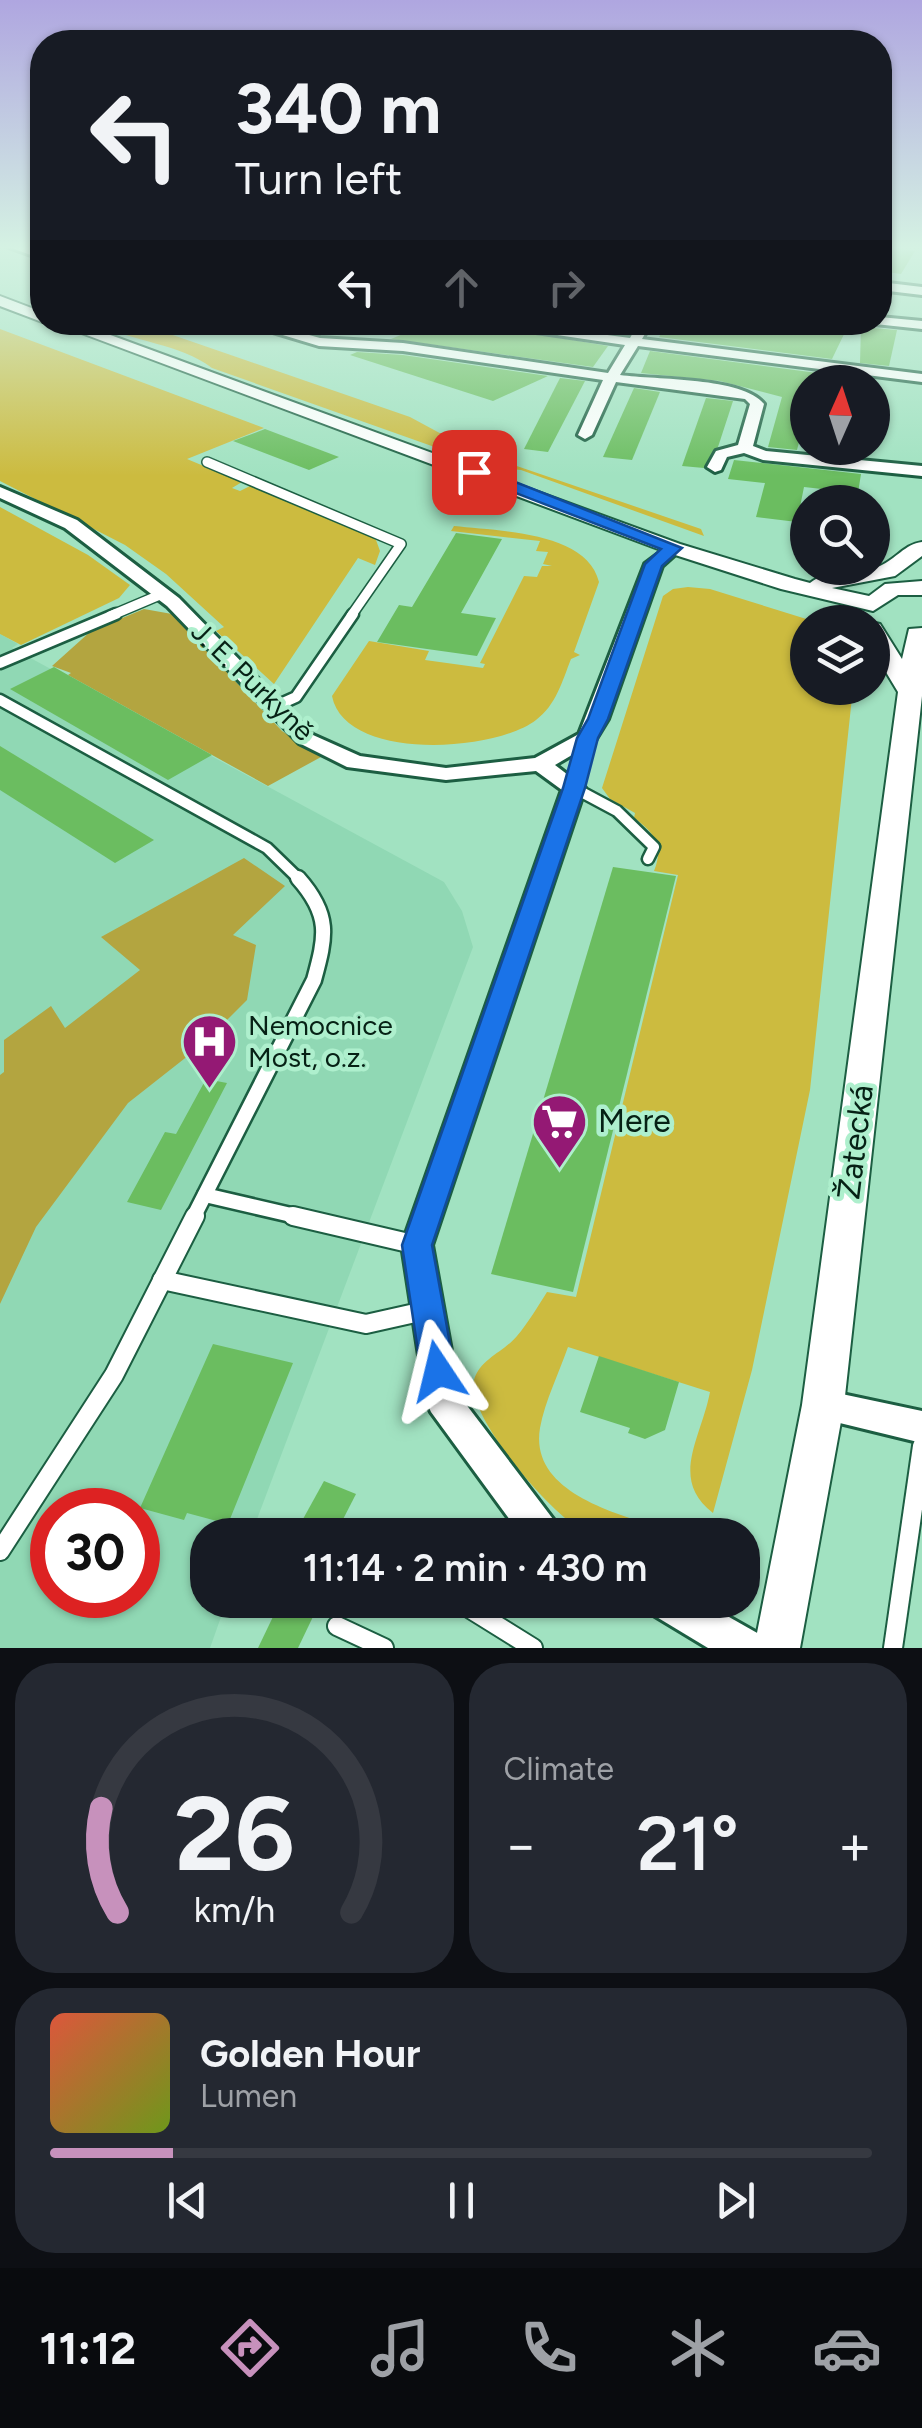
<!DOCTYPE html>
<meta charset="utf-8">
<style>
:root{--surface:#171b24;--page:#242831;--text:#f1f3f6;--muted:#9ea1a6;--line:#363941;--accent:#c791bc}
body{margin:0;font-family:Figtree,sans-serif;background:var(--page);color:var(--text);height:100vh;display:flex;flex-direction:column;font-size:38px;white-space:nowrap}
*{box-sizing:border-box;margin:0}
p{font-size:32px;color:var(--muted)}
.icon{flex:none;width:55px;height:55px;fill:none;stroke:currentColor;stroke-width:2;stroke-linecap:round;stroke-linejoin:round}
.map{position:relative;height:1648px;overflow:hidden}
.details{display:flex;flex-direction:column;gap:15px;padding:15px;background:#0d0f14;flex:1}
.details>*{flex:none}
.banner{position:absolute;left:30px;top:30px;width:862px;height:305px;border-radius:40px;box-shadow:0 2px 8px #0004;background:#171b24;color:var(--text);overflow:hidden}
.needle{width:65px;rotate:3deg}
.controls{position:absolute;left:790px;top:365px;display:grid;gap:20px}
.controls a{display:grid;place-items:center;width:100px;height:100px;border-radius:50%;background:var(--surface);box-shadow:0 2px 8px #0004;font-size:50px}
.speed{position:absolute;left:30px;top:1488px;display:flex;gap:20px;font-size:50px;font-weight:700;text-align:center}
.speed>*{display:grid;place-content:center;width:130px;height:130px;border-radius:50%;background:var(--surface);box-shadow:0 2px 8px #0004;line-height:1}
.speed .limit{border:15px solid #d22;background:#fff;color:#111}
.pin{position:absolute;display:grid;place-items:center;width:85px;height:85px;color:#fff;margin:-42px;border-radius:20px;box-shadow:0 5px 15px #0006}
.me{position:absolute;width:110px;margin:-55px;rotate:350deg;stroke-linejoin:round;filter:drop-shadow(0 0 8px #0008)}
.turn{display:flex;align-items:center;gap:35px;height:210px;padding:0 40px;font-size:45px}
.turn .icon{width:130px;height:130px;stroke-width:2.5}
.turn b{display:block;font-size:70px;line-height:85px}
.lanes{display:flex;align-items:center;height:95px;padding:0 40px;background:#0003;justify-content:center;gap:50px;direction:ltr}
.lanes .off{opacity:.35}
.big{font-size:75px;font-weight:600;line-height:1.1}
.details .tile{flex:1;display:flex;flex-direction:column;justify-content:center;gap:15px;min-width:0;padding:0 35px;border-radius:40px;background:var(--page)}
.details .dial{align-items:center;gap:0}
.dial svg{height:260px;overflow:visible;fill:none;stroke:var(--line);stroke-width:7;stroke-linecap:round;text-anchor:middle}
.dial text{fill:var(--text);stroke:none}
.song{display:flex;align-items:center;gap:30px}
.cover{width:120px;height:120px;border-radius:15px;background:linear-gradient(135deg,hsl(10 70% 55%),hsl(80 70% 35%))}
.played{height:10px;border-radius:5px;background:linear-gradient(90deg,var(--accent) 15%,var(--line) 15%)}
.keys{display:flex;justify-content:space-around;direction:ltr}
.heat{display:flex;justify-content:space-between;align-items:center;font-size:55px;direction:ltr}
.details .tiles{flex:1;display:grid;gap:15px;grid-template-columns:1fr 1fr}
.tile:last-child{grid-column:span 2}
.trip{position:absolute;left:190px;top:1518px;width:570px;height:100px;border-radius:40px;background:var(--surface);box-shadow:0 2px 8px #0004;font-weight:600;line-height:100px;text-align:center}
.menu{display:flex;height:160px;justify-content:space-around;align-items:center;background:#090b0e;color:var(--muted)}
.menu .icon{width:70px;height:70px}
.menu .on{color:var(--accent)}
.menu b{font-size:45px;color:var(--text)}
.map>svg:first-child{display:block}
.built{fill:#90d8b4;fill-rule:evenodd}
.green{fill:#ccbb3f}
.forest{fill:#b3a540}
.building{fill:#6bbd60}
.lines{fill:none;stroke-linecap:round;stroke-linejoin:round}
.service-far3-casing{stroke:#1c5e42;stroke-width:12}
.service-far2-casing{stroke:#1c5e42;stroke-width:15}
.service-far1-casing{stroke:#1c5e42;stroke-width:19}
.service-casing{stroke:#1c5e42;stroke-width:22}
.minor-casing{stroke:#1c5e42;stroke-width:6}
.tertiary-casing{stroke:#1c5e42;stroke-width:4}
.service-far3{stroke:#fff;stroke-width:9}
.service-far2{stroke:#fff;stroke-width:10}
.service-far1{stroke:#fff;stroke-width:14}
.service{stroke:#fff;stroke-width:18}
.minor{fill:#fff;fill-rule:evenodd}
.tertiary{fill:#fff;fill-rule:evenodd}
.route{fill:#1a73e8;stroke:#114b97;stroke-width:2.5}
.labels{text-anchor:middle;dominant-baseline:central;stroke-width:9;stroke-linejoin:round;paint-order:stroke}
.street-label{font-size:28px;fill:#062115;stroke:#aeefcd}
.poi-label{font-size:28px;fill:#062115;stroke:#aeefcd;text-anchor:start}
.near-poi-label{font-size:32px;fill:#062115;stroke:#aeefcd;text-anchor:start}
.near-street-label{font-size:32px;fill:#062115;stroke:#aeefcd}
</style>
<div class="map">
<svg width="922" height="1648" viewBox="0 0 922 1648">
<rect width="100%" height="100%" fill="#a1e2c1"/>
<path class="built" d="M0,634L18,644L12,648L444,882L462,911L473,947L251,1535H208V1600H227L210,1648H0ZM52,1510H138V1595H52Z"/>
<g class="green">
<path d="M96,323H138L410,417L473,451L701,529L704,536L521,470L491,467L212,368C179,343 135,343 96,323Z"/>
<path d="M0,329L264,428L187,459L242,482L232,488L240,491L252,485L365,532L376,540L380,551L375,565L358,558L274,684L216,631L224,627L166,574L125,545L0,481Z"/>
<path d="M0,507L88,555L130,585L119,598L21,645L0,634Z"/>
<path d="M454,526C497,531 587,531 599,582L574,652L580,655L571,659C562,682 556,705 536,720C495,752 345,762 332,696L369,641L429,651L425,660L483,668L485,664L480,663L524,576L537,577L542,566H552L543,564L548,552L536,551L540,541L451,531Z"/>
<path d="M688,587L710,589L816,622H808V688H853L810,1090L752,1370L713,1513C669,1479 701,1439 710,1392L568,1347C559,1373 545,1401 540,1428C528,1499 635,1518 684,1535C664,1535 606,1540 591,1535C558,1524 464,1415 474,1380C480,1359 504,1352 517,1336C528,1323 538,1306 547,1292L576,1297L678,875L654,871C664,846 655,833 634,818L635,813L610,799L602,788L663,596L673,589Z"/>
</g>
<g class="forest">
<path d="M144,609L172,614L282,731L321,757L268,786L68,675L71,673L52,666L91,631Z"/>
<path d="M244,858L285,886L233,935L256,945L247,1000L203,1044L128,1103L36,1227L0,1304V1075L4,1072V1040L51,1006L65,1028L140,970L101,937Z"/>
</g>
<g class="building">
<path d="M880,247L915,251L901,274L880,271Z"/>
<path d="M432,322H464L608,346L593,367L391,339Z"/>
<path d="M669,322H814L848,326L832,359L659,337L663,331H669Z"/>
<path d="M861,327L897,330L889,366L860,363Z"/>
<path d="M650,351L825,374L821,382H808V407L797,450L768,447L782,397L720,381L641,373Z"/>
<path d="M357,352L403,355L548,376L493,401L350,355Z"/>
<path d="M560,378L585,381L548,452L524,449Z"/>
<path d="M634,388L660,392L632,460L603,457Z"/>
<path d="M706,398L733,401L718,447L704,468L682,466Z"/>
<path d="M265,429L339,457L309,470L233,441Z"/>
<path d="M734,460L861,474L858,493L804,487L797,522L756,517L765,483L728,479Z"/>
<path d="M456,533L502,539L461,613L496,618L477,656L377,642L399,605L412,607Z"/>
<path d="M54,667L68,675L212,755L168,780L10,689Z"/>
<path d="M0,746L154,840L115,863L0,790Z"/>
<path d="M613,867L676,876L573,1292L491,1274Z"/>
<path d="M206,1079L227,1083L161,1210L127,1202L165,1132L176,1134Z"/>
<path d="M213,1344L293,1363L228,1524L187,1513L184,1520L140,1508Z"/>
<path d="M599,1356L679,1382L665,1430L645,1439L628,1433L630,1428L580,1412Z"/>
<path d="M324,1481L356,1494L336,1533L303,1519Z"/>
<path d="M281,1600H321L298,1648H258Z"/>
</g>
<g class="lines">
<defs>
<g id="service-far3">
<path d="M207,462L401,544L351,616"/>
<path d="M110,616L162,594"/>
</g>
<g id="service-far2">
<path d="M0,663L116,614"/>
<path d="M0,700L267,848L301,881"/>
<path d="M276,706L296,697L353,614"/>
<path d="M574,788L617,811L654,847L648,859"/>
</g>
<g id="service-far1">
<path d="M205,1195L304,1218"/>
<path d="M193,1218L314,980C326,936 331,915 298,878"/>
</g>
<g id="service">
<path d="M293,1216L417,1245"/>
<path d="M162,1280L366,1324L424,1311"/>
<path d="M0,1551L114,1375L195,1216"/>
<path d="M456,1600L533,1648"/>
<path d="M337,1626L384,1648"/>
<path d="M893,1648L922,1446"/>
</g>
<g id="minor">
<path d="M6,246H22L42,252V259Z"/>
<path d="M880,282L922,287V295L880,290Z"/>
<path d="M880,317L922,321V329L875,324L880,322Z"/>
<path d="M240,322H262L320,338L403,343L608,373L625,345L468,322H509L630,338L639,322H652L642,339L922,374V382L638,346L620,375C656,380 743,377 764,404L753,446L766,451L922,466V476L763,460L744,453L727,457L721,470L715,472L707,467L716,451L738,445L750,404L745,399L616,382L592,435L585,439L578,435L603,380L403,351L319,346Z"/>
<path d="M0,487L77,520L179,598L313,735L360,756L446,768L535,758L579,734L645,564L673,543L682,548L662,566L608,719L594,742L555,765L585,788L432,1245L459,1395L556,1523L561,1535H521L431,1412L426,1401L402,1245L562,790L536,771L446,780L347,767L299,743L167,606L65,528L0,498Z"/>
<path d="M823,1390L922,1411V1443L811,1416L806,1405L811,1394Z"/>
<path d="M644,1600H699L759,1634L764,1648H708L650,1613Z"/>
</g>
<g id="tertiary">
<path d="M0,296L42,312V322L0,306Z"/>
<path d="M52,322H75L680,544L795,579L810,583C828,568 859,575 880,566C896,559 905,544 922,542V556L895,576L832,588L869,596L885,584L922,581V595H898L873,611L781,589L666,552Z"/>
<path d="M871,622L880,624L902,659L909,629L922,628V696L844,1405L800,1648H754L802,1405L898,692L872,649Z"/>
</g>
</defs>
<use href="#service-far3" class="service-far3-casing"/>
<use href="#service-far2" class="service-far2-casing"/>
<use href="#service-far1" class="service-far1-casing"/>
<use href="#service" class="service-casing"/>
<use href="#minor" class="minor-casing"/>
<use href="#tertiary" class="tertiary-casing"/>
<use href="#service-far3" class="service-far3"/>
<use href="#service-far2" class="service-far2"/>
<use href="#service-far1" class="service-far1"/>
<use href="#service" class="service"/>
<use href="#minor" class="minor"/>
<use href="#tertiary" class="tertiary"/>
</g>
<linearGradient id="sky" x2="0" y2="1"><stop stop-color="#afa6e0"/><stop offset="0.52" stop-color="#d5f2e3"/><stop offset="1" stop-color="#d5f2e3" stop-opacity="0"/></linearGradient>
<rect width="922" height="476" fill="url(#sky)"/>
<path class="route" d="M469,468H480L682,548L662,566L608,719L598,738L585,788L432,1245L455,1371L450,1381L438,1386L426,1381L421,1371L402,1245L563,788L577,738L588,719L645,564L661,549L469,475Z"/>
<defs>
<symbol id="hospital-pin" viewBox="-11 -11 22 30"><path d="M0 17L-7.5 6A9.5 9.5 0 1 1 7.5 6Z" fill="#941974" stroke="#aeefcd"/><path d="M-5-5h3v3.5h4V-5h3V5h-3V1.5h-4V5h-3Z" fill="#fff"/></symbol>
<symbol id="supermarket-pin" viewBox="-11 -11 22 30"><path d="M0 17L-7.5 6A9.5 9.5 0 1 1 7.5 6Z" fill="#941974" stroke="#aeefcd"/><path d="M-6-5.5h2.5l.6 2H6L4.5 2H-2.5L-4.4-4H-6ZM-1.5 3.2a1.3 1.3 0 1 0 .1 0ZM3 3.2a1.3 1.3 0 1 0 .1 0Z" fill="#fff"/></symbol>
</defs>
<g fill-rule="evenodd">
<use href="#hospital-pin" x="178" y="1010" width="63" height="86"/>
<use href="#supermarket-pin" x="528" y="1090" width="63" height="86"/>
</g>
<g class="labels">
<g class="street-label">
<text transform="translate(253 681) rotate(44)">J. E. Purkyně</text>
</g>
<g class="poi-label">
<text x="248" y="1025">Nemocnice<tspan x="248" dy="32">Most, o.z.</tspan></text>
</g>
<g class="near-poi-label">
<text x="598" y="1121">Mere</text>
</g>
<g class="near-street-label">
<text transform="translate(855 1142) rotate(-83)">Žatecká</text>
</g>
</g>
</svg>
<div class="controls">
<a><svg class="needle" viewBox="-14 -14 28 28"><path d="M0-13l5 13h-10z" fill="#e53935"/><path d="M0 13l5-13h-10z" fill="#9ea1a6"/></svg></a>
<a><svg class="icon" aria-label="search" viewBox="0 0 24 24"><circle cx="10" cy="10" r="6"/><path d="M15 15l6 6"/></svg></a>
<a><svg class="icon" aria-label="layers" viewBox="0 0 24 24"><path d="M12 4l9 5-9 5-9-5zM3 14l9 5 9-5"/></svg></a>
</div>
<div class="speed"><div class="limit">30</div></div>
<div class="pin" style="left:474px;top:472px;background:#d93025"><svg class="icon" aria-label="arrive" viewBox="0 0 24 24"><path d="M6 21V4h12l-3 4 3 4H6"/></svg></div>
<svg class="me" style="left:438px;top:1371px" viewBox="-20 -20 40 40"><path d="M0-17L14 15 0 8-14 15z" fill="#1a73e8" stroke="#fff" stroke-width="4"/></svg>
<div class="trip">11:14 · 2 min · 430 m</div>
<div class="banner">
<div class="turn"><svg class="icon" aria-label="left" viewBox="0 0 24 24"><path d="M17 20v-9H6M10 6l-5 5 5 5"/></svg><div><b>340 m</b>Turn left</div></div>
<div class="lanes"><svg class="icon" aria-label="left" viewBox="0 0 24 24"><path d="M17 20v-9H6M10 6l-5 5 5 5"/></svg><svg class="icon off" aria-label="ahead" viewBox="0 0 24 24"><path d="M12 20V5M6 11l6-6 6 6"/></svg><svg class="icon off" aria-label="right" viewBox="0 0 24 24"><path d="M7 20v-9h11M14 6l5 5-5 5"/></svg></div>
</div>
</div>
<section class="details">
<div class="tiles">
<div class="tile dial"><svg viewBox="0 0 100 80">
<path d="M14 69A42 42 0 1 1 86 69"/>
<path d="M14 69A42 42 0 0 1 9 37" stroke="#c791bc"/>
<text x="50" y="56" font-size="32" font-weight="700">26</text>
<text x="50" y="72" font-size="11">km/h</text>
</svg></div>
<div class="tile"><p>Climate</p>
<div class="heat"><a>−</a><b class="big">21°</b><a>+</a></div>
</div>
<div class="tile">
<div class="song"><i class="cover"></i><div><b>Golden Hour</b><p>Lumen</p></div></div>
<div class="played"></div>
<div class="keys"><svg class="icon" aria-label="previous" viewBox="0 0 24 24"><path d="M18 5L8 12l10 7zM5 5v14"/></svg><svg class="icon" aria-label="pause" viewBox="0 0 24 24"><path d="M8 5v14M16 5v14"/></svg><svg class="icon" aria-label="next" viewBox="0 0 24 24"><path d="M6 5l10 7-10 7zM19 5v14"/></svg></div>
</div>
</div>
</section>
<nav class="menu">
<b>11:12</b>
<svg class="icon on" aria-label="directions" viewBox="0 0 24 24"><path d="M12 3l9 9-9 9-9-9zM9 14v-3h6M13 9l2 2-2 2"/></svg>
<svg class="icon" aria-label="music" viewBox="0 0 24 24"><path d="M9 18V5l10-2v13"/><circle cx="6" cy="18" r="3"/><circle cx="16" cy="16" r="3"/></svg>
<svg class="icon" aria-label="phone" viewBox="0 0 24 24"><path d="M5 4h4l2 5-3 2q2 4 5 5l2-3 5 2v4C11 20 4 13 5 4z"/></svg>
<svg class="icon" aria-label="climate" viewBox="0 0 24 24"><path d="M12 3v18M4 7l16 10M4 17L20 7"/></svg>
<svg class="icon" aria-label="car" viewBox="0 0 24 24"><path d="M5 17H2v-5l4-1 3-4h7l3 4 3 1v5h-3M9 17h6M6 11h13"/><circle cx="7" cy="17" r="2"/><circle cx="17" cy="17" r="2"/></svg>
</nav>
